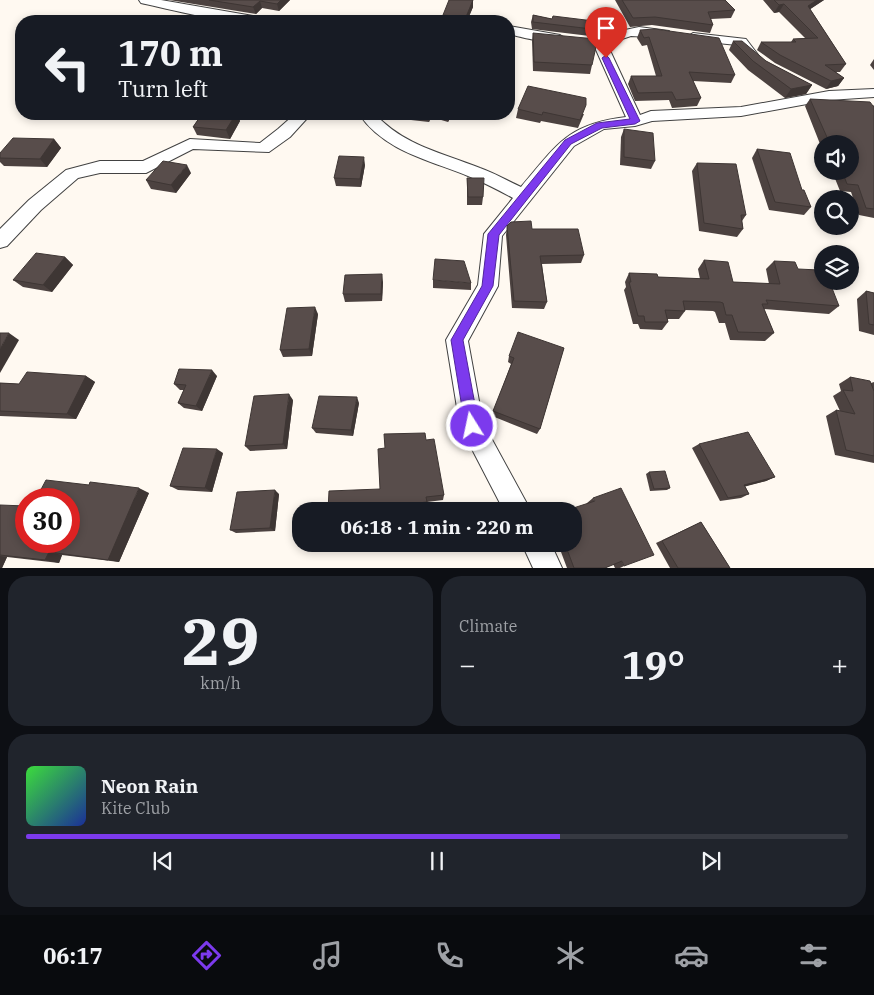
<!DOCTYPE html>
<meta charset="utf-8">
<style>
:root{--surface:#171b24;--page:#20242c;--text:#f1f3f6;--muted:#9ea1a6;--line:#363941;--accent:#7c3aed}
body{margin:0;font-family:"IBM Plex Serif",serif;background:var(--page);color:var(--text);height:100vh;display:flex;flex-direction:column;font-size:19px;white-space:nowrap}
*{box-sizing:border-box;margin:0}
p{font-size:16px;color:var(--muted)}
.icon{flex:none;width:28px;height:28px;fill:none;stroke:currentColor;stroke-width:2;stroke-linecap:round;stroke-linejoin:round}
.map{position:relative;height:568px;overflow:hidden}
.details{display:flex;flex-direction:column;gap:8px;padding:8px;background:#0d0f14;flex:1}
.details>*{flex:none}
.top-card{position:absolute;left:15px;top:15px;width:500px;height:105px;border-radius:20px;box-shadow:0 2px 8px #0003;background:#171b24;color:var(--text);overflow:hidden}
.controls{position:absolute;left:814px;top:135px;display:grid;gap:10px}
.controls a{display:grid;place-items:center;width:45px;height:45px;border-radius:50%;background:var(--surface);box-shadow:0 2px 8px #0003;font-size:25px}
.speed{position:absolute;left:15px;top:488px;display:flex;gap:10px;font-size:25px;font-weight:700;text-align:center}
.speed>*{display:grid;place-content:center;width:65px;height:65px;border-radius:50%;background:var(--surface);box-shadow:0 2px 8px #0003;line-height:1}
.speed .limit{border:8px solid #d22;background:#fff;color:#111}
.pin{position:absolute;display:grid;place-items:center;width:42px;height:42px;color:#fff;margin:-51px -21px;border-radius:50% 50% 50% 0;rotate:-45deg;box-shadow:0 0 5px #0007}
.pin .icon{rotate:45deg}
.me{position:absolute;width:55px;margin:-28px;rotate:350deg;stroke-linejoin:round;filter:drop-shadow(0 0 4px #0008)}
.turn{display:flex;align-items:center;gap:18px;height:105px;padding:0 20px;font-size:22px}
.turn .icon{width:65px;height:65px;stroke-width:2.5}
.turn b{display:block;font-size:35px;line-height:42px}
.big{font-size:38px;font-weight:800;line-height:1.1}
.details .card{flex:1;display:flex;flex-direction:column;justify-content:center;gap:8px;min-width:0;padding:0 18px;border-radius:20px;background:var(--page)}
.details .dial{align-items:center;gap:0}
.dial b{font-size:65px;line-height:1}
.song{display:flex;align-items:center;gap:15px}
.cover{width:60px;height:60px;border-radius:8px;background:linear-gradient(135deg,hsl(120 70% 55%),hsl(230 70% 35%))}
.played{height:5px;border-radius:2px;background:linear-gradient(90deg,var(--accent) 65%,var(--line) 65%)}
.keys{display:flex;justify-content:space-around;direction:ltr}
.heat{display:flex;justify-content:space-between;align-items:center;font-size:28px;direction:ltr}
.details .tiles{flex:1;display:grid;gap:8px;grid-template-columns:1fr 1fr}
.card:last-child{grid-column:span 2}
.trip{position:absolute;left:292px;top:502px;width:290px;height:50px;border-radius:20px;background:var(--surface);box-shadow:0 2px 8px #0003;font-weight:800;line-height:50px;text-align:center}
.menu{display:flex;height:80px;justify-content:space-around;align-items:center;background:#090b0e;color:var(--muted)}
.menu .icon{width:35px;height:35px}
.menu .on{color:var(--accent)}
.menu b{font-size:22px;color:var(--text)}
.map>svg:first-child{display:block}
.lines{fill:none;stroke-linecap:round;stroke-linejoin:round}
.street-casing{stroke:#424242;stroke-width:2}
.street{fill:#fff;fill-rule:evenodd}
.wall{fill:#4c4240}
.shaded-wall{fill:#3e3634}
.building{fill:#584d4b;stroke:#3e3634}
.route{fill:#7c3aed;stroke:#51269a}
</style>
<div class="map">
<svg width="874" height="568" viewBox="0 0 874 568">
<rect width="100%" height="100%" fill="#fff9f1"/>
<g class="lines">
<defs>
<g id="street">
<path d="M139,0H161L259,17L265,21C224,24 181,12 141,3Z"/>
<path d="M509,26L560,35L566,39C559,47 520,37 509,34Z"/>
<path d="M639,27L669,31L670,34L664,38L631,36L607,44L640,115L651,111L741,107L829,91L874,89V97L829,100L741,116L652,121L635,126L604,129L574,146L502,236L498,286L468,341L483,423L531,511H504L460,426L446,340L478,285L484,234L513,198C498,190 483,182 468,176C429,160 384,151 359,114H375C403,145 442,153 480,168C494,173 508,181 521,187C557,145 567,124 626,117L593,43L611,33Z"/>
<path d="M693,33L746,39L762,60L755,64L750,63L737,45L688,40L687,37Z"/>
<path d="M295,114H311L290,137L269,152L193,149L146,173H100L78,178L41,210L7,246L0,248V229L29,200L66,170L100,161H143L190,139L260,143L278,129Z"/>
<path d="M522,544H551L562,568H533Z"/>
</g>
</defs>
<use href="#street" class="street-casing"/>
<use href="#street" class="street"/>
</g>
<g class="wall">
<path d="M169,0H290L279,11L262,8L256,14Z"/>
<path d="M473,0V7L467,21H443V15Z"/>
<path d="M615,0H725L735,10L731,18L711,19L713,25L710,33L652,25L630,27Z"/>
<path d="M763,0H824L810,9L846,64L840,72H836L844,78L838,86L826,89L775,63L757,50L761,42H791L793,39L805,38L779,12L774,13Z"/>
<path d="M533,15L552,19L602,22L598,37L532,29L531,22Z"/>
<path d="M640,30L735,75L731,83L693,81L701,98L697,106L672,108L669,100L635,101L628,84L631,76H656L647,45L642,46L637,38Z"/>
<path d="M533,33L592,65L590,74L533,71L532,41Z"/>
<path d="M733,41L766,61L812,85L806,94L785,98L748,70L729,50Z"/>
<path d="M874,59V70L870,65Z"/>
<path d="M810,99L874,106V218L859,215L851,192L840,191L832,171H850V144H822V149L805,106Z"/>
<path d="M518,109L584,114L578,128L541,121L540,123L516,118Z"/>
<path d="M202,114H237L240,121L230,139L197,135L193,127Z"/>
<path d="M410,114H452L448,122L431,117L429,122L411,120Z"/>
<path d="M624,129L655,161L651,169L620,165L621,137Z"/>
<path d="M54,139L61,148L47,167L4,166L0,162V153Z"/>
<path d="M757,149L802,190L811,207L804,215L769,210L752,158Z"/>
<path d="M697,163L746,215L742,221L743,229L737,237L699,231L692,171Z"/>
<path d="M365,165L361,187L336,186L334,178Z"/>
<path d="M191,173L176,193L151,189L146,180Z"/>
<path d="M467,178L483,197L482,205H467Z"/>
<path d="M507,226L532,229L584,255L581,263L542,264L547,302L544,309L512,308L506,235Z"/>
<path d="M65,257L73,265L52,292L23,287L13,280Z"/>
<path d="M704,260L733,282L769,284L766,269L774,261L798,269L822,281L839,306L829,314L764,309L774,333L765,341L730,340L725,323H719L715,312L713,311L685,310V311L679,319H668V322L662,330L640,329L638,324H633L624,290L626,287L625,282L629,273L658,277L700,279L698,269Z"/>
<path d="M433,280L471,283V290L433,288Z"/>
<path d="M383,282L382,301L345,302L343,294Z"/>
<path d="M866,291L874,293V335L859,331L857,299Z"/>
<path d="M318,314L312,356L283,357L280,350Z"/>
<path d="M564,348L540,429L537,434L492,416L511,364L508,362L509,356Z"/>
<path d="M86,376L95,382L76,419L0,416V383L19,384Z"/>
<path d="M217,376L202,411L184,408L178,403L184,390H180L174,384Z"/>
<path d="M850,377L871,383L874,382V463L835,455L826,416L836,410L840,411L833,396L841,391L839,384Z"/>
<path d="M293,400L287,449L250,451L245,446Z"/>
<path d="M359,403L353,436L316,433L312,428Z"/>
<path d="M426,440L444,495L443,500L427,502V507L382,511H328L380,489L385,448Z"/>
<path d="M699,444L775,477L766,481L745,486L749,494L741,498L720,501L692,448Z"/>
<path d="M223,453L212,492L178,490L170,486Z"/>
<path d="M649,472L670,488L667,490L650,491L646,474Z"/>
<path d="M149,493L119,562L62,555L59,563L7,557L2,568H0V505L26,541Z"/>
<path d="M279,494L275,531L236,533L230,530Z"/>
<path d="M593,498L624,566L620,568H615L613,564L605,568H567L558,544H574L587,503Z"/>
<path d="M701,522L730,568H670L656,543Z"/>
</g>
<g class="shaded-wall">
<path d="M281,0H290L279,11L277,4Z"/>
<path d="M473,0V7L467,21H466V17Z"/>
<path d="M817,0H824L803,14L808,6Z"/>
<path d="M260,1L262,8L256,14L253,7Z"/>
<path d="M784,4L779,12L774,13L779,5Z"/>
<path d="M844,78L838,86L826,89L831,81Z"/>
<path d="M812,85L806,94L785,98L791,89Z"/>
<path d="M236,114H237L240,121L230,139L226,130Z"/>
<path d="M429,114H431V117L429,122Z"/>
<path d="M448,114H452L448,122Z"/>
<path d="M54,139L61,148L47,167L40,159Z"/>
<path d="M364,157L365,165L361,187L360,179Z"/>
<path d="M187,165L191,173L176,193L171,185Z"/>
<path d="M65,257L73,265L52,292L43,285Z"/>
<path d="M382,274L383,282L382,301L381,294Z"/>
<path d="M315,307L318,314L312,356L309,349Z"/>
<path d="M9,333L19,340L0,373V349Z"/>
<path d="M212,370L217,376L202,411L196,406Z"/>
<path d="M86,376L95,382L76,419L67,414Z"/>
<path d="M289,394L293,400L287,449L283,444Z"/>
<path d="M357,397L359,403L353,436L351,430Z"/>
<path d="M217,449L223,453L212,492L205,488Z"/>
<path d="M775,477L766,481L736,489L744,485Z"/>
<path d="M139,488L149,493L119,562L108,560Z"/>
<path d="M275,490L279,494L275,531L270,528Z"/>
<path d="M49,552L62,555L59,563L45,560Z"/>
<path d="M0,556L7,557L2,568H0Z"/>
</g>
<g class="building">
<path d="M209,0H281L277,4L260,1L253,7Z"/>
<path d="M449,0H473L466,17L443,15Z"/>
<path d="M622,0H725L735,10L708,12L713,25L655,17L633,18Z"/>
<path d="M774,0H817L808,6L846,64L825,65L844,78L831,81L780,55L761,42H796L793,39L818,38L784,4L779,5Z"/>
<path d="M533,15L552,19L553,16L602,22L600,30L533,22Z"/>
<path d="M655,29L719,38L735,75L689,72L701,98L676,100L672,92L638,93L631,76H662L649,37L644,38L640,30Z"/>
<path d="M533,33L596,39L597,42L592,65L534,62Z"/>
<path d="M733,41H742L766,61L812,85L791,89L753,61Z"/>
<path d="M528,86L586,98V105L580,120L543,112L542,115L518,109Z"/>
<path d="M810,99L870,102L873,106H874V209L866,208L858,185L847,184L842,171H850V144H830Z"/>
<path d="M202,114H236L226,130L193,127Z"/>
<path d="M624,129L653,133L655,161L624,157Z"/>
<path d="M13,138L54,139L40,159L0,158V153Z"/>
<path d="M757,149L790,153L802,190H804L811,207L775,202Z"/>
<path d="M339,156L364,157L360,179L334,178Z"/>
<path d="M163,161L187,165L171,185L146,180Z"/>
<path d="M697,163L736,164L746,215H741L743,229L704,223Z"/>
<path d="M467,178H484L483,197H468Z"/>
<path d="M531,221L532,229H578L584,255L540,256L547,302L514,301L507,226L511,222Z"/>
<path d="M36,253L65,257L43,285L13,280Z"/>
<path d="M435,259L464,261L471,283L433,280Z"/>
<path d="M704,260L728,262L733,282L780,284L774,261L795,262L798,269L819,270L822,278V281H824V283H830L839,306L766,300L768,304H762L774,333L738,332L732,315H726L723,303L720,302L683,301L685,311L665,310L668,322H645L644,316H638L629,282H631L629,273L657,274L658,277L709,279Z"/>
<path d="M382,274L381,294H343L345,275Z"/>
<path d="M866,291L874,293V325L869,324Z"/>
<path d="M315,307L309,349L280,350L287,308Z"/>
<path d="M518,332L564,348L540,429L493,411L514,358L509,356Z"/>
<path d="M0,333H9L0,349Z"/>
<path d="M179,369L212,370L196,406L178,403L186,385L174,384Z"/>
<path d="M27,372L86,376L67,414L0,411V383L19,384Z"/>
<path d="M850,377L870,381L874,391V456L846,450L836,410L855,414L843,390L853,391Z"/>
<path d="M289,394L283,444L245,446L254,396Z"/>
<path d="M319,396L357,397L351,430L312,428Z"/>
<path d="M748,432L775,477L744,485L749,494L728,498L699,444Z"/>
<path d="M425,433L426,440L434,439L444,495L426,497L427,502L365,509V511H328L329,491L380,489L378,449L385,448L384,434Z"/>
<path d="M183,448L217,449L205,488L170,486Z"/>
<path d="M665,471L670,488L654,489L649,472Z"/>
<path d="M46,480L89,485L90,482L139,488L108,560L49,552L45,560L0,555V505L26,506V541H69V499H36Z"/>
<path d="M621,488L654,555L624,566L622,561L605,568H574L565,544H574V511H564L595,501L593,498Z"/>
<path d="M275,490L270,528L230,530L237,492Z"/>
<path d="M701,522L730,568H678L662,541Z"/>
</g>
<path class="route" d="M606,55L609,58L640,121L635,124L602,128L571,144L499,235L493,286L463,340L479,426L477,431L472,433L467,431L465,426L451,340L482,286L488,234L565,140L597,123L630,119L602,58Z"/>
</svg>
<div class="controls">
<a><svg class="icon" aria-label="sound" viewBox="0 0 24 24"><path d="M4 9h4l5-4v14l-5-4H4zM17 9q2 3 0 6"/></svg></a>
<a><svg class="icon" aria-label="search" viewBox="0 0 24 24"><circle cx="10" cy="10" r="6"/><path d="M15 15l6 6"/></svg></a>
<a><svg class="icon" aria-label="layers" viewBox="0 0 24 24"><path d="M12 4l9 5-9 5-9-5zM3 14l9 5 9-5"/></svg></a>
</div>
<div class="speed"><div class="limit">30</div></div>
<div class="pin" style="left:606px;top:58px;background:#d93025"><svg class="icon" aria-label="arrive" viewBox="0 0 24 24"><path d="M6 21V4h12l-3 4 3 4H6"/></svg></div>
<svg class="me" style="left:472px;top:426px" viewBox="-20 -20 40 40"><circle r="17" fill="#7c3aed" stroke="#fff" stroke-width="3"/><path d="M0-11L8 9 0 5-8 9z" fill="#fff"/></svg>
<div class="trip">06:18 · 1 min · 220 m</div>
<div class="top-card">
<div class="turn"><svg class="icon" aria-label="left" viewBox="0 0 24 24"><path d="M17 20v-9H6M10 6l-5 5 5 5"/></svg><div><b>170 m</b>Turn left</div></div>
</div>
</div>
<section class="details">
<div class="tiles">
<div class="card dial"><b>29</b><p>km/h</p></div>
<div class="card"><p>Climate</p>
<div class="heat"><a>−</a><b class="big">19°</b><a>+</a></div>
</div>
<div class="card">
<div class="song"><i class="cover"></i><div><b>Neon Rain</b><p>Kite Club</p></div></div>
<div class="played"></div>
<div class="keys"><svg class="icon" aria-label="previous" viewBox="0 0 24 24"><path d="M18 5L8 12l10 7zM5 5v14"/></svg><svg class="icon" aria-label="pause" viewBox="0 0 24 24"><path d="M8 5v14M16 5v14"/></svg><svg class="icon" aria-label="next" viewBox="0 0 24 24"><path d="M6 5l10 7-10 7zM19 5v14"/></svg></div>
</div>
</div>
</section>
<nav class="menu">
<b>06:17</b>
<svg class="icon on" aria-label="directions" viewBox="0 0 24 24"><path d="M12 3l9 9-9 9-9-9zM9 14v-3h6M13 9l2 2-2 2"/></svg>
<svg class="icon" aria-label="music" viewBox="0 0 24 24"><path d="M9 18V5l10-2v13"/><circle cx="6" cy="18" r="3"/><circle cx="16" cy="16" r="3"/></svg>
<svg class="icon" aria-label="phone" viewBox="0 0 24 24"><path d="M5 4h4l2 5-3 2q2 4 5 5l2-3 5 2v4C11 20 4 13 5 4z"/></svg>
<svg class="icon" aria-label="climate" viewBox="0 0 24 24"><path d="M12 3v18M4 7l16 10M4 17L20 7"/></svg>
<svg class="icon" aria-label="car" viewBox="0 0 24 24"><path d="M5 17H2v-5l4-1 3-4h7l3 4 3 1v5h-3M9 17h6M6 11h13"/><circle cx="7" cy="17" r="2"/><circle cx="17" cy="17" r="2"/></svg>
<svg class="icon" aria-label="filters" viewBox="0 0 24 24"><path d="M4 7h16M4 17h16"/><circle cx="9" cy="7" r="2"/><circle cx="15" cy="17" r="2"/></svg>
</nav>
